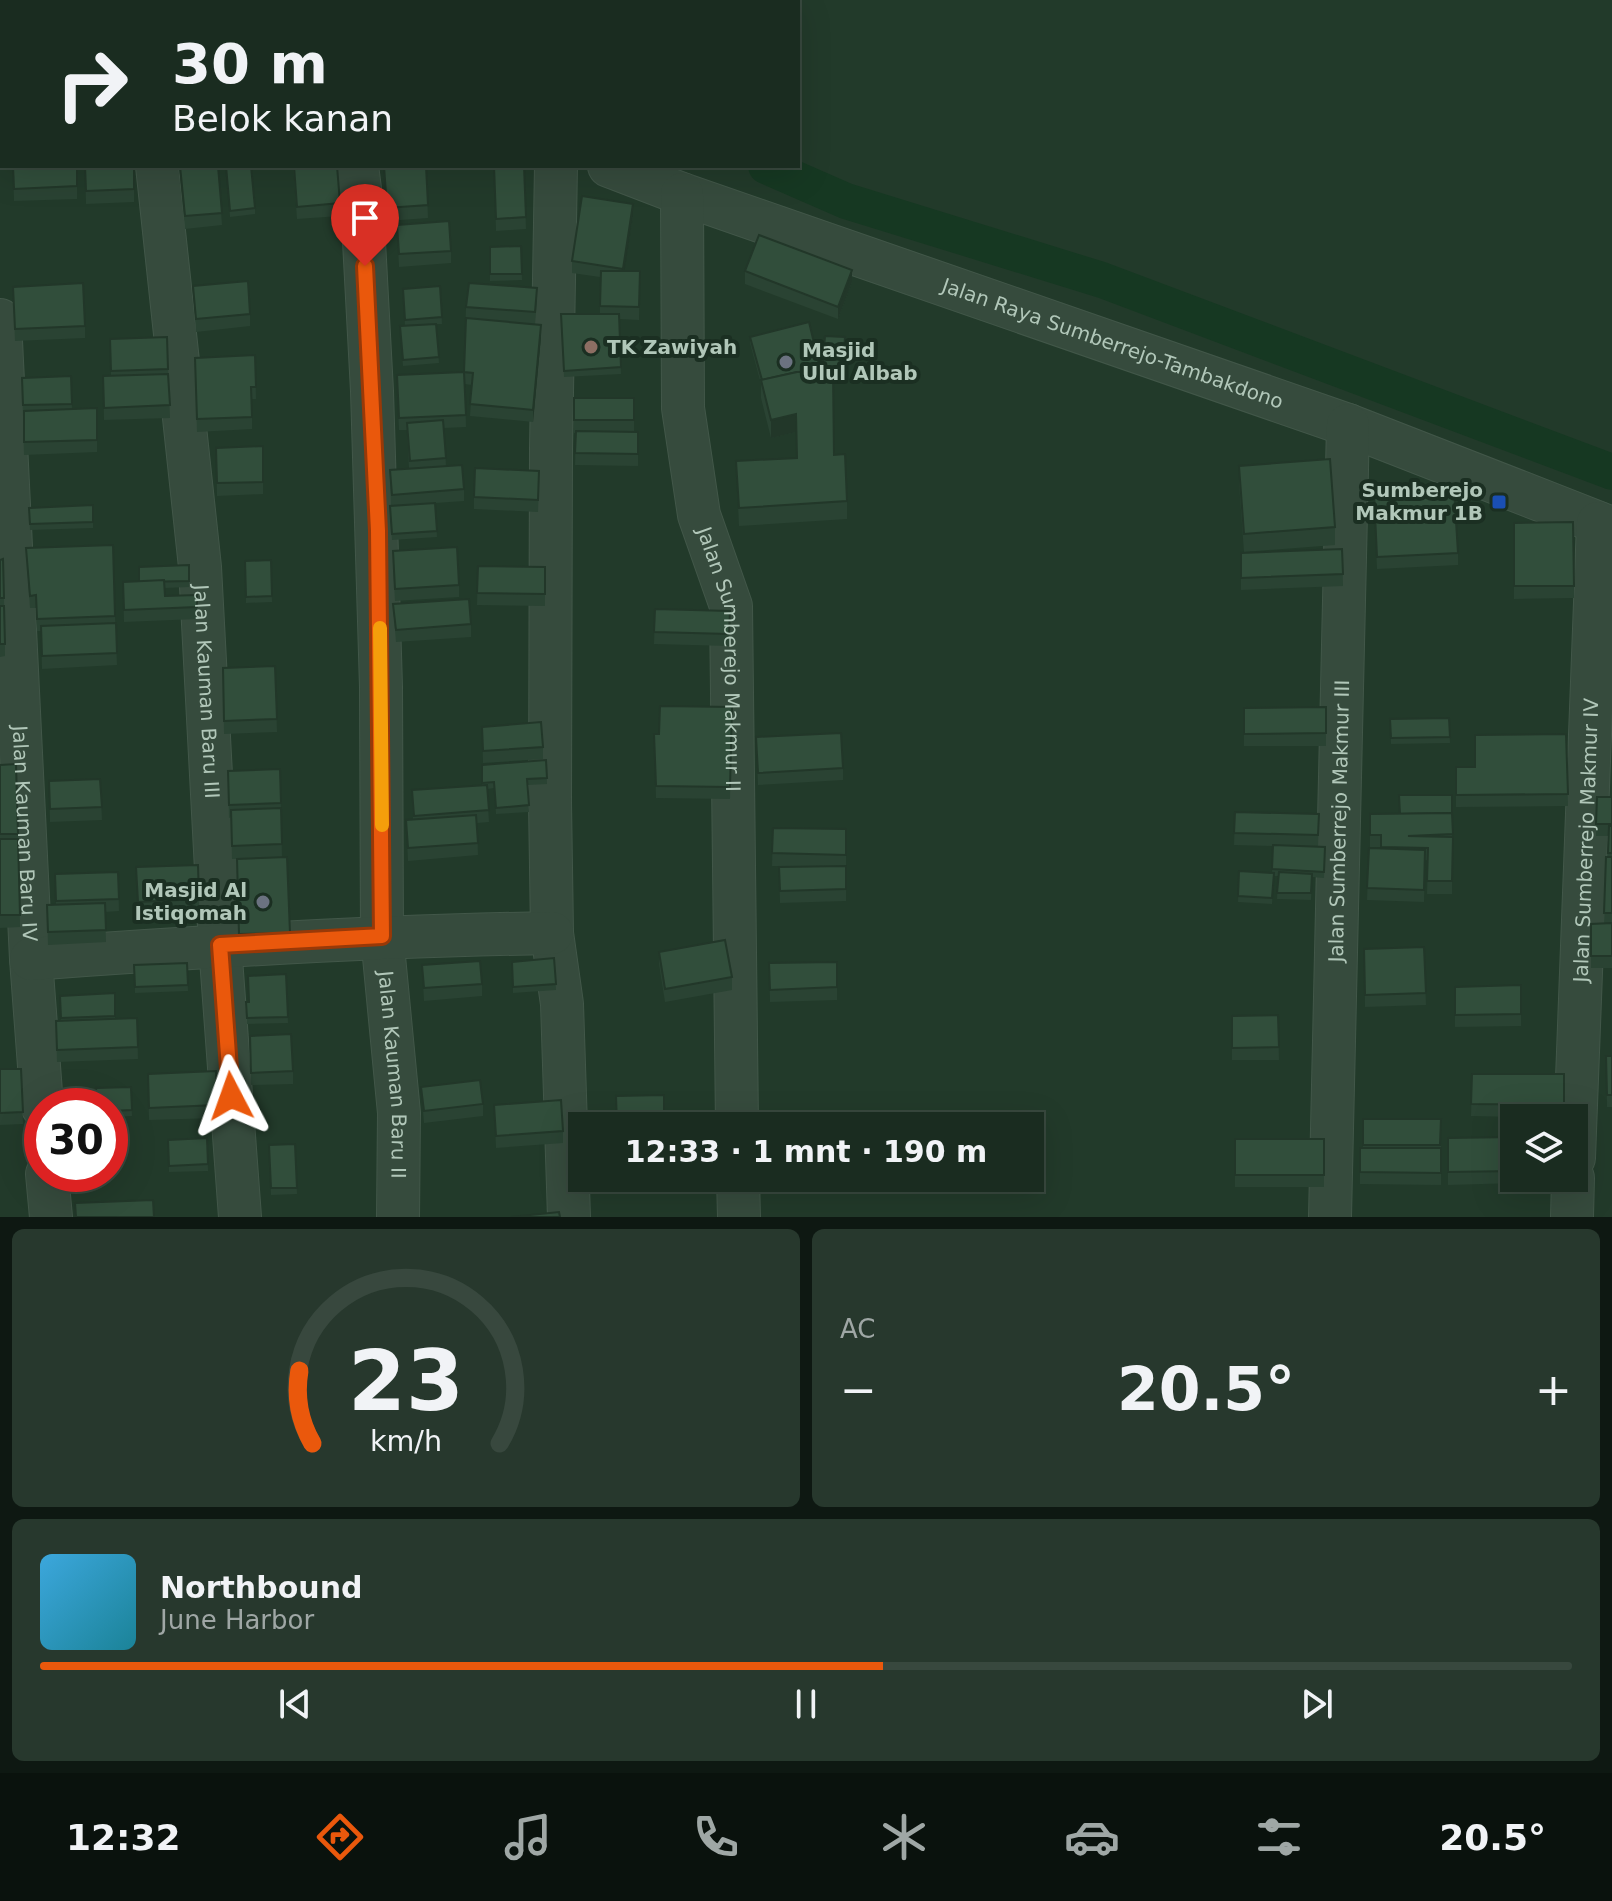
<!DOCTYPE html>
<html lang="id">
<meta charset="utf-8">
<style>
:root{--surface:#1a2c20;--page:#27382d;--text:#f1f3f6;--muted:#9fa7a5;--line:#38483e;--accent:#ea580c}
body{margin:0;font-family:"DejaVu Sans",sans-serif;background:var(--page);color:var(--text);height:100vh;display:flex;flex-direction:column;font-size:30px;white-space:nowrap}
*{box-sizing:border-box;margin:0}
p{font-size:26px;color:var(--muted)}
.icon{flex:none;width:44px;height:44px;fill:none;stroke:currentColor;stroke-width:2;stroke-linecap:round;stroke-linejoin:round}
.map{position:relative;height:1217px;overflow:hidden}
.drawer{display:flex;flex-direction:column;gap:12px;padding:12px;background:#0e1812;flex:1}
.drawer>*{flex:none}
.guide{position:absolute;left:0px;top:0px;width:800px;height:168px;box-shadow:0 8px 32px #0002,0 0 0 2px var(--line);background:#1a2c20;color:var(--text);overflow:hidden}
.tools{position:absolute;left:1500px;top:1104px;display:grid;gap:16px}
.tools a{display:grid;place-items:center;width:88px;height:88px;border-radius:0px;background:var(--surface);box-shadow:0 8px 32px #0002,0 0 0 2px var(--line);font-size:40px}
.speed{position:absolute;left:24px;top:1088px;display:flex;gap:16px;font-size:40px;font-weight:700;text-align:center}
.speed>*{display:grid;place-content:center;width:104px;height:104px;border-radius:50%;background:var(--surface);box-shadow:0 8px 32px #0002,0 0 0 2px var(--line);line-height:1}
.speed .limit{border:12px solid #d22;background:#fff;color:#111}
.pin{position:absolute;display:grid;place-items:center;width:68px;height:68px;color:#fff;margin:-82px -34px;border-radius:50% 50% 50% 0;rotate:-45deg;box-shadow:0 0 8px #0007}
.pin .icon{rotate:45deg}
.me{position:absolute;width:88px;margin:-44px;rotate:356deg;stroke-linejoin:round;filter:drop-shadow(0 0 6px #0008)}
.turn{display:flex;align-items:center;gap:28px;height:168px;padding:0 40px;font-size:36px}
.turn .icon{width:104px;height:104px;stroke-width:2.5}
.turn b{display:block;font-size:56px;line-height:68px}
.big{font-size:60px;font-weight:700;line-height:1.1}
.drawer .widget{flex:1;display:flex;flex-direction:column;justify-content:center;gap:12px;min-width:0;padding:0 28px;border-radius:12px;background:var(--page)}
.drawer .dial{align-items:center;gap:0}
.dial svg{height:208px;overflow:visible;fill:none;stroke:var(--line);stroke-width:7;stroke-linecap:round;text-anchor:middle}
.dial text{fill:var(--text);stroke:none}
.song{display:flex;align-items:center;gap:24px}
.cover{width:96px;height:96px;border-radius:12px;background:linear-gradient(135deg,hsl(200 70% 55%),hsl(190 70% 35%))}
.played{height:8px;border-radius:4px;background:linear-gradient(90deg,var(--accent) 55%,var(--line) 55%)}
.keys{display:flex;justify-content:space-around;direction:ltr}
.heat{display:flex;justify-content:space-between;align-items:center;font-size:44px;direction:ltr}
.drawer .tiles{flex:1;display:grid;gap:12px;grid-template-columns:1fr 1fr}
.widget:last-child{grid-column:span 2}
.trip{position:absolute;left:568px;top:1112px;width:476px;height:80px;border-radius:0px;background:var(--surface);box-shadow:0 8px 32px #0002,0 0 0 2px var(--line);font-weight:700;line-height:80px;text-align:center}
.menu{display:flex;height:128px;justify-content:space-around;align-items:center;background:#0a120d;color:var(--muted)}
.menu .icon{width:56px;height:56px}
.menu .current{color:var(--accent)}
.menu b{font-size:36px;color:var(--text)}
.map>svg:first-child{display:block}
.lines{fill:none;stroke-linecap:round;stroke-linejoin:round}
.canal{stroke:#163822;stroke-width:36}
.minor-casing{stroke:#425749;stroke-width:44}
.tertiary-casing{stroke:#425749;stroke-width:46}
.minor{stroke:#364b3d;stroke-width:42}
.tertiary{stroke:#364b3d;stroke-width:44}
.wall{fill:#2a4333}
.shaded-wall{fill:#223729}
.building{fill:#314e3b;stroke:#223729;stroke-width:2}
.route-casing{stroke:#983908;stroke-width:20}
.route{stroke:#ea580c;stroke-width:14}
.slow{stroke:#f59e0b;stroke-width:14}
.education-dot{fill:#8d6e63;stroke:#1b2f22;stroke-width:3}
.worship-dot{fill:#6b7280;stroke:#1b2f22;stroke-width:3}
.transit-dot{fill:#1a4fb4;stroke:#1b2f22;stroke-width:3}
.labels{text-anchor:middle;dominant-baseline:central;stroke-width:8;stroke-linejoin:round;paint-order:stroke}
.street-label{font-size:20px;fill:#b1c7b9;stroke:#1b2f22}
.poi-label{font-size:20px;font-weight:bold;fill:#b1c7b9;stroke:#1b2f22;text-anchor:start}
</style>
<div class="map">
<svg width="1612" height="1217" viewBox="0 0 1612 1217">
<rect width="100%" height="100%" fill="#223a2a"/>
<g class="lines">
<g class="canal">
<path d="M365,0L371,2"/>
<path d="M766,166L846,201L1102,280L1612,472"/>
</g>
<defs>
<g id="minor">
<path id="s1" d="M157,166L200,567L220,945L240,1217"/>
<path id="s2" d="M357,166L362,204L372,391L381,687L382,936L399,1113L398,1217"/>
<path d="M556,166L551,449L550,802L552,933L562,1004L569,1217"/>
<path id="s3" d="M609,166L682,194L1348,425L1612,528"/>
<path id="s4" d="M682,194L683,408L699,515L731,606L737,1126"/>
<path id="s5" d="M0,320L31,959L42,1106"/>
<path d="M31,959C205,946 378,936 552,933"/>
<path id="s6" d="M1574,1158L1598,523"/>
<path d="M47,1174L51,1217"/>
<path d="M738,1178L739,1217"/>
<path id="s7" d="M1330,1217L1348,425"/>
<path d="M1572,1217L1573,1178"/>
</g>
<g id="tertiary">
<path d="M143,0L148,2"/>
<path d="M421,2V0"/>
</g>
</defs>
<use href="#minor" class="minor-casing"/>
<use href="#tertiary" class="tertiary-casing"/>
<use href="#minor" class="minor"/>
<use href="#tertiary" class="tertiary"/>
</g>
<g class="wall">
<path d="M13,166H77V199L14,201Z"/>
<path d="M85,166H134V202L86,204Z"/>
<path d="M179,166H218L222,225L185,229Z"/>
<path d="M226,166L255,208V214L230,217Z"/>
<path d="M293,166H337L340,216L297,219Z"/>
<path d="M384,166H426L428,218L387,221Z"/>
<path d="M494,166H524L526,229L496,231Z"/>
<path d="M633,216L624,271H640L639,320L619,319L621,374L564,377L561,314H600V277L572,273V261Z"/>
<path d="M397,225L451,251V263L399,267Z"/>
<path d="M521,246L522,280L490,281V247Z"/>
<path d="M745,271L852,282L838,319L745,284Z"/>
<path d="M193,286L250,314V326L196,332Z"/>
<path d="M440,286L442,324H436L439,363L403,366L400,333L405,326L403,289Z"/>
<path d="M13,287L85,326V338L15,341Z"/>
<path d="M537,301L535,324L541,337L533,422L470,416L472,385L465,384L466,427L444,428L446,466L464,489V501L435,503L437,537L392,540L390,512L391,506L390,470L409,469L407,430H399L397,387L464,372L466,307Z"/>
<path d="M167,337L170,418L104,420L103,376H111L110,339Z"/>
<path d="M750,337L821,372L845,337L842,380H833L834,455L847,501V519L739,526L736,461L796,458V432L771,438L761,398V384L750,343Z"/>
<path d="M255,355L256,399H252V429L197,432L195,358Z"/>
<path d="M71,376L72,409L97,440V452L24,455L22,378Z"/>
<path d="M574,398H634V432H638V466L575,465L576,433H574Z"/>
<path d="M263,446V494L217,496L216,448Z"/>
<path d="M1239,466L1335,527V545L1244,552L1239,484Z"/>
<path d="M539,484L538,512L474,509V497Z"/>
<path d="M93,505V528L30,530L29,508Z"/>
<path d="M1374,505L1458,553V565L1377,569Z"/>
<path d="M1573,522L1574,598L1514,599V523Z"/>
<path d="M26,548L115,616L117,665L42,669L41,631H37L36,608H30Z"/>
<path d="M1342,549L1343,586L1241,590V553Z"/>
<path d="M0,560L4,598L5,656L0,657Z"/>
<path d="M271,560L272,602L246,603L245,561Z"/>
<path d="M393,563L459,585V597L395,601Z"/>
<path d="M189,565V587L165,588V596L197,595V619L124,622L123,582H139Z"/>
<path d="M478,566L545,567V606L477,605Z"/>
<path d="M393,604L471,624V637L396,642Z"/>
<path d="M655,609L730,611L729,646L654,644Z"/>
<path d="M275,666L277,732L224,734L223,668Z"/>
<path d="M732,707L730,799L656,798L654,734H659Z"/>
<path d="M1326,707V746H1244V708Z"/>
<path d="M1449,718L1450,743L1391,744L1390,719Z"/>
<path d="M482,727L543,747V759L483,763Z"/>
<path d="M1566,734L1568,806L1456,807V767H1475Z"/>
<path d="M756,737L843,768V780L758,785Z"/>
<path d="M546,760L547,784L527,785L529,812L496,814L494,788L487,789L489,822L477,823L478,855L408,861L406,820H413L412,790L482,785V765Z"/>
<path d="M0,765L18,834L20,927L0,928Z"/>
<path d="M280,769L282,857L232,859L231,817L229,818L228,771Z"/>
<path d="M100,779L102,820L50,822L49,781Z"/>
<path d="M1597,797H1612V968H1591V924H1604L1606,857H1608V836H1596Z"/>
<path d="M1235,812L1319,814L1318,847H1325L1324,878L1312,877L1311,900L1277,899L1278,876H1274L1272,904L1238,902L1239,871L1272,873L1273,846L1234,845Z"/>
<path d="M1452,813V894H1427L1428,860H1425L1424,902L1367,900L1369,848L1381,849V847H1370V814Z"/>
<path d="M773,828L846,829V901L780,903L779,867H817L772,866Z"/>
<path d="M287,857L290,939L239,940L237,859Z"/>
<path d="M136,867L199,899V912L138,914Z"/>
<path d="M118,872L119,911L105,912L106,942L48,945L47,905H56L55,874Z"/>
<path d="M1424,947L1426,1005L1365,1007L1364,949Z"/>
<path d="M659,952L732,977V990L665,1002L659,964Z"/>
<path d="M554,958L556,990L513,993L512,962Z"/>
<path d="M837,962V1000L770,1002L769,963Z"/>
<path d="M187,963L188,991L135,993L134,965Z"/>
<path d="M422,965L482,984V996L424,1001Z"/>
<path d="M286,974L288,1023L247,1024L246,1002H249Z"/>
<path d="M1521,985V1026L1455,1027V987Z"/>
<path d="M115,993V1019L137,1018L138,1059L57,1062L56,1021H61L60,996Z"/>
<path d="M1278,1015L1279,1060H1232V1016Z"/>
<path d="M250,1036L293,1071V1084L251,1085Z"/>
<path d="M1606,1056H1612V1107H1607Z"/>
<path d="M0,1069H21L23,1124L0,1125Z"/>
<path d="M148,1074L217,1105V1118L149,1120Z"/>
<path d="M1472,1074H1564V1118L1471,1116Z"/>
<path d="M131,1087L132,1116L110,1117V1106Z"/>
<path d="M421,1087L483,1104V1116L424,1123Z"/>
<path d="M494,1105L563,1131V1143L496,1148Z"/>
<path d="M1363,1119H1441V1185L1360,1184V1148H1363Z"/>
<path d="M1514,1137V1178H1557V1182L1448,1185V1138Z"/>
<path d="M207,1138L208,1171L169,1172L168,1140Z"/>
<rect x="1235" y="1139" width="89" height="48"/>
<path d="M295,1144L297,1194L271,1195L269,1145Z"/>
</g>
<g class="shaded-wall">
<path d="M633,204V216L623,281V269Z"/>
<path d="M852,270V282L838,319V307Z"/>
<path d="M541,325V337L533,422V410Z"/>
<path d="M796,414V432L771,438V420Z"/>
</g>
<g class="building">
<path d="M13,166H77V186L14,189Z"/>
<path d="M85,166H134V189L86,191Z"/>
<path d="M180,166H218L222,213L185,216Z"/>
<path d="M226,166H251L255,208L230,211Z"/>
<path d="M294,166H337L340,203L297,207Z"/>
<path d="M384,166H426L428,205L387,208Z"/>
<path d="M494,166H524L526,217L496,219Z"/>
<path d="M582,196L633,204L623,269L572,261Z"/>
<path d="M449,221L451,251L399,254L397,225Z"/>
<path d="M759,235L852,270L838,307L745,271Z"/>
<path d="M521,246L522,274H490V247Z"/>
<path d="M601,271H640L639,307L600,306Z"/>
<path d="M248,281L250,314L196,319L193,286Z"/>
<path d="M83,283L85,326L15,329L13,287Z"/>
<path d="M469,283L537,288L535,312L466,307Z"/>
<path d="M440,286L442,317L405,320L403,289Z"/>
<path d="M561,314H619L621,367L564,371Z"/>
<path d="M466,318L541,325L533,410L470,404L473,373L464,372Z"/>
<path d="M809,322L821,372H797L762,380L750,337Z"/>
<path d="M436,324L439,357L403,360L400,326Z"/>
<path d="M825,336L845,337L842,374H833V371L822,372Z"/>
<path d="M167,337L168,369L111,371L110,339Z"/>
<path d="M255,355L256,387H251L252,417L197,419L195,358Z"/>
<path d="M833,371L834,455L845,454L847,501L739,508L736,461L797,458L796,414L771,420L761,380L797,372Z"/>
<path d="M464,372L466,415L399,418L397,375Z"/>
<path d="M168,374L170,405L104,408L103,376Z"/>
<path d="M71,376L72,404L23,405L22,378Z"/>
<rect x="574" y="398" width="60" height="22"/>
<path d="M97,408V440L24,442V411Z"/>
<path d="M443,420L446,458L410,461L407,423Z"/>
<path d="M576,431L638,432V454L575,453Z"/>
<path d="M263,446V482L217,483L216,448Z"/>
<path d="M1330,459L1335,527L1244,534L1239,466Z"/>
<path d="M462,465L464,489L392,495L390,470Z"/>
<path d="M475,468L539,471L538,500L474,497Z"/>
<path d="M1454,488L1458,553L1377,557L1374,493Z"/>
<path d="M435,503L437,531L392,534L390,506Z"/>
<path d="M93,505V522L30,524L29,508Z"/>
<path d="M1573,522L1574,586H1514V523Z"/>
<path d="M113,545L115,616L37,619L36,595L30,596L26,548Z"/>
<path d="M457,547L459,585L395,589L393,551Z"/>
<path d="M1342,549L1343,574L1241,578V553Z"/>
<path d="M3,559L4,598H0V560Z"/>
<path d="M271,560L272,596L246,597L245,561Z"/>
<path d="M189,565V581L139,582V567Z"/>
<path d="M478,566L545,567V594L477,593Z"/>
<path d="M164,580L165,596L197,595V607L124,610L123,582Z"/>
<path d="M469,599L471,624L396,630L393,604Z"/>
<path d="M0,606H4L5,644H0Z"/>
<path d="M655,609L730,611L729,634L654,632Z"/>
<path d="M116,623L117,653L42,656L41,626Z"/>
<path d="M275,666L277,719L224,721L223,668Z"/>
<path d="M660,706L732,707L730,787L656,786L654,734H659Z"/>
<path d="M1326,707V733L1244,734V708Z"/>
<path d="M1449,718L1450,737L1391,738L1390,719Z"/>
<path d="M541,722L543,747L483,751L482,727Z"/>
<path d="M841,733L843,768L758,773L756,737Z"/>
<path d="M1566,734L1568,794L1456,795V767H1475V735Z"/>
<path d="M546,760L547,778L527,779L529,805L496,808L494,782L482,783V765Z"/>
<path d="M16,764L18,834H0V765Z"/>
<path d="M280,769L281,803L229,805L228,771Z"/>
<path d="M100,779L102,807L50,809L49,781Z"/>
<path d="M487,785L489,810L414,816L412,790Z"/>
<path d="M1399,795H1452V813L1400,814Z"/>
<path d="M1597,797H1612V824H1596Z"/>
<path d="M281,808L282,844L232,846L231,810Z"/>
<path d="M1235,812L1319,814L1318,835L1234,833Z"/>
<path d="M1452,813L1453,834L1408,836L1453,837L1452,881H1427L1428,848L1381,847V835H1370V814Z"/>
<path d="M476,815L478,843L408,848L406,820Z"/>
<path d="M1609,826H1612V853H1608Z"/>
<path d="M773,828L846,829V855L772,853Z"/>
<path d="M0,839H18L20,915H0Z"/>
<path d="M1273,845L1325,847L1324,872L1272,869Z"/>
<path d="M1369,848L1425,850L1424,890L1367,888Z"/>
<path d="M287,857L290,933L239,934L237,859Z"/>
<path d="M1606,857H1612V913H1604Z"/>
<path d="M198,865L199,899L138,902L136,867Z"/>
<path d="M846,866V889L780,891L779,867Z"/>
<path d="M1239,871L1274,873L1272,898L1238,896Z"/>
<path d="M118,872L119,899L56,901L55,874Z"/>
<path d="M1279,872L1312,874L1311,893H1277Z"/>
<path d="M105,903L106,930L48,932L47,905Z"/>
<path d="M1612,923V956H1591V924Z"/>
<path d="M725,940L732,977L665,989L659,952Z"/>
<path d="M1424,947L1426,993L1365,995L1364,949Z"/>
<path d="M554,958L556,984L513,987L512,962Z"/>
<path d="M480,961L482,984L424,988L422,965Z"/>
<path d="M837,962V987L770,990L769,963Z"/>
<path d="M187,963L188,985L135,987L134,965Z"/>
<path d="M286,974L288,1017L247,1018L246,1002H249L248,976Z"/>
<path d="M1521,985V1014L1455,1015V987Z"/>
<path d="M115,993V1016L61,1018L60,996Z"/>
<path d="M1278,1015L1279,1047L1232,1048V1016Z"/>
<path d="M137,1018L138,1047L57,1050L56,1021Z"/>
<path d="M291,1034L293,1071L251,1073L250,1036Z"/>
<path d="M1606,1056H1612V1095H1607Z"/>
<path d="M0,1069H21L23,1112L0,1113Z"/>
<path d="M216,1071L217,1105L149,1108L148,1074Z"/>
<path d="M1472,1074H1564V1105L1471,1104Z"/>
<path d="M480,1080L483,1104L424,1111L421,1087Z"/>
<path d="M131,1087L132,1110L110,1111V1106H97L96,1088Z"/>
<path d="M664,1095V1126H617L616,1096Z"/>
<path d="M561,1100L563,1131L496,1136L494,1105Z"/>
<path d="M1363,1119H1441L1440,1145H1363Z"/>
<path d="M1514,1137V1171L1448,1172V1138Z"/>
<path d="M207,1138L208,1164L169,1166L168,1140Z"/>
<rect x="1235" y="1139" width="89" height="36"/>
<path d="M295,1144L297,1188H271L269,1145Z"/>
<path d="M1360,1148H1441V1173L1360,1172Z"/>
<path d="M153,1200L154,1217H76L75,1203Z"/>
<path d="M559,1212L560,1217H511Z"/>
</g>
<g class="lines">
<defs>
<path id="route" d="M231,1096L220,945L382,936L378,531L365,266"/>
</defs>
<use href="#route" class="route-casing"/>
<use href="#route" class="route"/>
<path class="slow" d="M380,628L382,825"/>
</g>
<circle class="education-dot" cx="591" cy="347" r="8"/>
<g class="worship-dot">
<circle cx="786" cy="362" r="8"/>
<circle cx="263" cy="902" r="8"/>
</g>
<rect class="transit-dot" x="1491" y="494" width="16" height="16" rx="4"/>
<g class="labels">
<g class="street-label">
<text stroke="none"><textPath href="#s3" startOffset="534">Jalan Raya Sumberrejo-Tambakdono</textPath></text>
<text stroke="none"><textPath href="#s4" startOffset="470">Jalan Sumberejo Makmur II</textPath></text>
<text stroke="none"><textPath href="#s1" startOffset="528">Jalan Kauman Baru III</textPath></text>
<text stroke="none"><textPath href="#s7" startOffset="396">Jalan Sumberrejo Makmur III</textPath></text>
<text stroke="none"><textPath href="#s5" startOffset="514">Jalan Kauman Baru IV</textPath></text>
<text stroke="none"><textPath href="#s6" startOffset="318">Jalan Sumberrejo Makmur IV</textPath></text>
<text stroke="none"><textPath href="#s2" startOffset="910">Jalan Kauman Baru II</textPath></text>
</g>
<g class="poi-label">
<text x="607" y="347">TK Zawiyah</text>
<text x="802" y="350">Masjid<tspan x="802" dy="23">Ulul Albab</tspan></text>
<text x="1483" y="490" text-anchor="end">Sumberejo<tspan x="1483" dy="23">Makmur 1B</tspan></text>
<text x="247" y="890" text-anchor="end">Masjid Al<tspan x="247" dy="23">Istiqomah</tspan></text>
</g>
</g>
</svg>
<div class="tools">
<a><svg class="icon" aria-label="layers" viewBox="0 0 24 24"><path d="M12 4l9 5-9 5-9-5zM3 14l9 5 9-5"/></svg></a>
</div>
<div class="speed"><div class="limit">30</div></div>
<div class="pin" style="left:365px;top:266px;background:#d93025"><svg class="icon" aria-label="arrive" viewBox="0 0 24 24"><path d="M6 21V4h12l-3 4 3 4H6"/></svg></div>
<svg class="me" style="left:231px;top:1096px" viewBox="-20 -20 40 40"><path d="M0-17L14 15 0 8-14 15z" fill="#ea580c" stroke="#fff" stroke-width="4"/></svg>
<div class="trip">12:33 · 1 mnt · 190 m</div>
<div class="guide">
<div class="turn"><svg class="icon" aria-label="right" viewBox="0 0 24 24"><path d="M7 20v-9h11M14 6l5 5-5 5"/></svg><div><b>30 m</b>Belok kanan</div></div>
</div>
</div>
<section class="drawer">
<div class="tiles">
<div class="widget dial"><svg viewBox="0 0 100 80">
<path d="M14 69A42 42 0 1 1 86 69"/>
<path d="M14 69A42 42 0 0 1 9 41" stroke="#ea580c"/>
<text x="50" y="56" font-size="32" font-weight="700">23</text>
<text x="50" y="72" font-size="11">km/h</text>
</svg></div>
<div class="widget"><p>AC</p>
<div class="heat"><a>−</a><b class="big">20.5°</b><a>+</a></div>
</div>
<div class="widget">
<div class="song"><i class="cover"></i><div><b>Northbound</b><p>June Harbor</p></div></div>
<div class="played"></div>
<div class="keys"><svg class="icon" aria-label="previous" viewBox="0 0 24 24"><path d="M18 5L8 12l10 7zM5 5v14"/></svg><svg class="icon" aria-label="pause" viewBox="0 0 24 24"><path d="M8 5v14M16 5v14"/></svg><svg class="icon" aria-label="next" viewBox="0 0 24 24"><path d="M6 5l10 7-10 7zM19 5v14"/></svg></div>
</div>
</div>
</section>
<nav class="menu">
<b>12:32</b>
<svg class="icon current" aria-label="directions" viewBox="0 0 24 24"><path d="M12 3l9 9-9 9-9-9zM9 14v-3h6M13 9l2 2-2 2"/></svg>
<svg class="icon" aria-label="music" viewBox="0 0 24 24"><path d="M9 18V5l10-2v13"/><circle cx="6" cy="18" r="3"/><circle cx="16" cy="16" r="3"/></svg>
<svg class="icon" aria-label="phone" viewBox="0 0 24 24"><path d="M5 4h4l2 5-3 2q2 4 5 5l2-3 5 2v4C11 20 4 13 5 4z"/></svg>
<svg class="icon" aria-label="climate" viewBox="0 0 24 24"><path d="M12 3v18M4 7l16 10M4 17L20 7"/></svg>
<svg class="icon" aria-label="car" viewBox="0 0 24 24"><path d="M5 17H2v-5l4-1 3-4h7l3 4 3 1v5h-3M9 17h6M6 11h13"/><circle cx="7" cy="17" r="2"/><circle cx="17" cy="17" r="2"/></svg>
<svg class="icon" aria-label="filters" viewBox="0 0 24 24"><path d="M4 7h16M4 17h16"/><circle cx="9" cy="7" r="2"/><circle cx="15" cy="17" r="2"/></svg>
<b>20.5°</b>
</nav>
